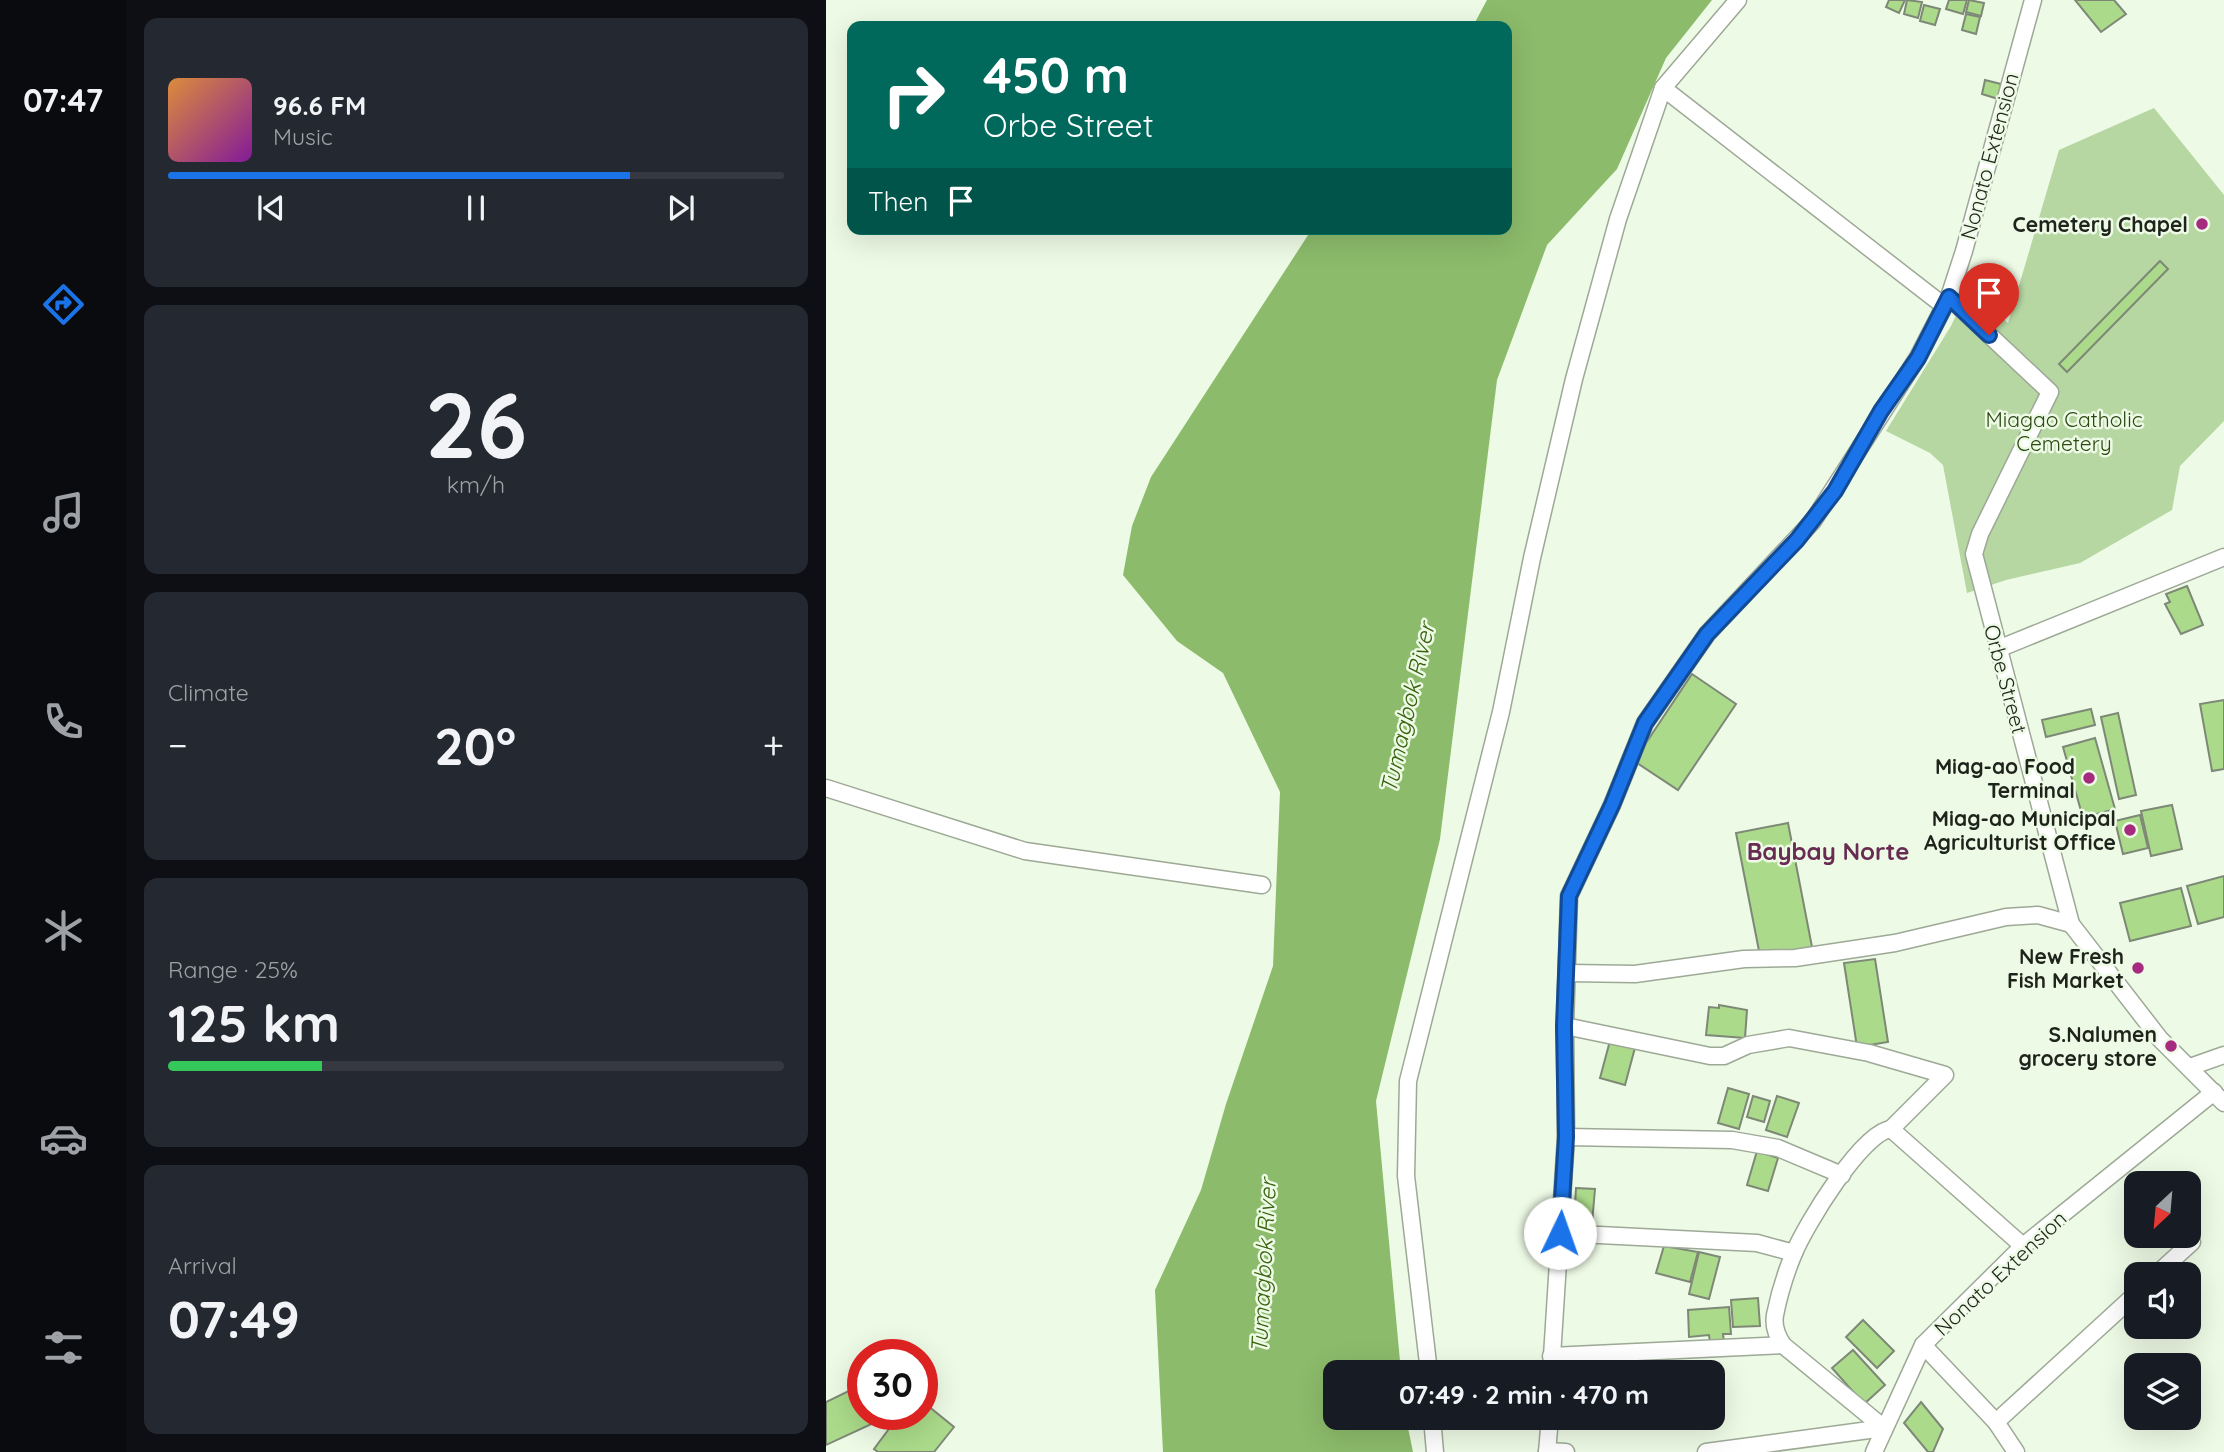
<!DOCTYPE html>
<meta charset="utf-8">
<style>
:root{--surface:#171b24;--page:#242831;--text:#f1f3f6;--muted:#9ea1a6;--line:#363941;--accent:#1a73e8}
body{margin:0;font-family:Quicksand,sans-serif;background:var(--page);color:var(--text);height:100vh;display:flex;flex-direction:column;font-size:26px;white-space:nowrap}
*{box-sizing:border-box;margin:0}
p{font-size:23px;color:var(--muted)}
.icon{flex:none;width:38px;height:38px;fill:none;stroke:currentColor;stroke-width:2;stroke-linecap:round;stroke-linejoin:round}
.map{position:relative;flex:1;overflow:hidden}
.details{display:flex;flex-direction:column;gap:18px;padding:18px;background:#0d0f14;width:700px}
.details>*{flex:none}
.top-card{position:absolute;left:21px;top:21px;width:665px;height:214px;border-radius:14px;box-shadow:0 7px 28px #0002;background:#00695c;color:#fff;overflow:hidden}
.needle{width:46px;rotate:206deg}
.fabs{position:absolute;left:1298px;top:1171px;display:grid;gap:14px}
.fabs a{display:grid;place-items:center;width:77px;height:77px;border-radius:14px;background:var(--surface);box-shadow:0 7px 28px #0002;font-size:35px}
.speed{position:absolute;left:21px;top:1339px;display:flex;gap:14px;font-size:35px;font-weight:700;text-align:center}
.speed>*{display:grid;place-content:center;width:91px;height:91px;border-radius:50%;background:var(--surface);box-shadow:0 7px 28px #0002;line-height:1}
.speed .limit{border:10px solid #d22;background:#fff;color:#111}
.pin{position:absolute;display:grid;place-items:center;width:60px;height:60px;color:#fff;margin:-72px -30px;border-radius:50% 50% 50% 0;rotate:-45deg;box-shadow:0 0 7px #0007}
.pin .icon{rotate:45deg}
.me{position:absolute;width:77px;margin:-38px;rotate:3deg;stroke-linejoin:round;filter:drop-shadow(0 0 5px #0008)}
.turn{display:flex;align-items:center;gap:24px;height:147px;padding:0 21px;font-size:32px}
.turn .icon{width:91px;height:91px;stroke-width:2.5}
.turn b{display:block;font-size:49px;line-height:60px}
.then{display:flex;align-items:center;height:66px;padding:0 21px;background:#0003;gap:14px;font-size:26px}
.big{font-size:52px;font-weight:700;line-height:1.1}
.details .card{flex:1;display:flex;flex-direction:column;justify-content:center;gap:10px;min-width:0;padding:0 24px;border-radius:14px;background:var(--page)}
.details .dial{align-items:center;gap:0}
.dial b{font-size:91px;line-height:1}
.song{display:flex;align-items:center;gap:21px}
.cover{width:84px;height:84px;border-radius:10px;background:linear-gradient(135deg,hsl(30 70% 55%),hsl(290 70% 35%))}
.played{height:7px;border-radius:4px;background:linear-gradient(90deg,var(--accent) 75%,var(--line) 75%)}
.keys{display:flex;justify-content:space-around;direction:ltr}
.heat{display:flex;justify-content:space-between;align-items:center;font-size:38px;direction:ltr}
.charge{height:10px;border-radius:5px;background:linear-gradient(90deg,#34c759 25%,var(--line) 0)}
.trip{position:absolute;left:497px;top:1360px;width:402px;height:70px;border-radius:14px;background:var(--surface);box-shadow:0 7px 28px #0002;font-weight:700;line-height:70px;text-align:center}
main{display:flex;flex:1;min-height:0}
.tab-bar{display:flex;flex-direction:column;width:126px;justify-content:space-around;align-items:center;background:#090b0e;color:var(--muted)}
.tab-bar .icon{width:49px;height:49px}
.tab-bar .on{color:var(--accent)}
.tab-bar b{font-size:32px;color:var(--text)}
.map>svg:first-child{display:block}
.green{fill:#b6d6a2}
.water{fill:#8cbb6b}
.building{fill:#abdb8a;stroke:#7d8876;stroke-width:2}
.lines{fill:none;stroke-linecap:round;stroke-linejoin:round}
.minor-casing{stroke:#9da996;stroke-width:19}
.minor{stroke:#fff;stroke-width:16}
.route-casing{stroke:#114b97;stroke-width:18}
.route{stroke:#1a73e8;stroke-width:12}
.poi-dot{fill:#a62b7f;stroke:#edfae5;stroke-width:2.5}
.labels{text-anchor:middle;dominant-baseline:central;stroke-width:5;stroke-linejoin:round;paint-order:stroke}
.street-label{font-size:21px;fill:#1e231b;stroke:#edfae5}
.poi-label{font-size:21px;font-weight:bold;fill:#1e231b;stroke:#edfae5;text-anchor:end}
.park-label{font-size:21px;fill:#2b4911;stroke:#edfae5}
.water-label{font-size:23px;font-style:italic;fill:#38620d;stroke:#edfae5}
.quarter-label{font-size:24px;font-weight:bold;fill:#682c52;stroke:#edfae5}
</style>
<main>
<nav class="tab-bar">
<b>07:47</b>
<svg class="icon on" aria-label="directions" viewBox="0 0 24 24"><path d="M12 3l9 9-9 9-9-9zM9 14v-3h6M13 9l2 2-2 2"/></svg>
<svg class="icon" aria-label="music" viewBox="0 0 24 24"><path d="M9 18V5l10-2v13"/><circle cx="6" cy="18" r="3"/><circle cx="16" cy="16" r="3"/></svg>
<svg class="icon" aria-label="phone" viewBox="0 0 24 24"><path d="M5 4h4l2 5-3 2q2 4 5 5l2-3 5 2v4C11 20 4 13 5 4z"/></svg>
<svg class="icon" aria-label="climate" viewBox="0 0 24 24"><path d="M12 3v18M4 7l16 10M4 17L20 7"/></svg>
<svg class="icon" aria-label="car" viewBox="0 0 24 24"><path d="M5 17H2v-5l4-1 3-4h7l3 4 3 1v5h-3M9 17h6M6 11h13"/><circle cx="7" cy="17" r="2"/><circle cx="17" cy="17" r="2"/></svg>
<svg class="icon" aria-label="filters" viewBox="0 0 24 24"><path d="M4 7h16M4 17h16"/><circle cx="9" cy="7" r="2"/><circle cx="15" cy="17" r="2"/></svg>
</nav>
<section class="details">
<div class="card">
<div class="song"><i class="cover"></i><div><b>96.6 FM</b><p>Music</p></div></div>
<div class="played"></div>
<div class="keys"><svg class="icon" aria-label="previous" viewBox="0 0 24 24"><path d="M18 5L8 12l10 7zM5 5v14"/></svg><svg class="icon" aria-label="pause" viewBox="0 0 24 24"><path d="M8 5v14M16 5v14"/></svg><svg class="icon" aria-label="next" viewBox="0 0 24 24"><path d="M6 5l10 7-10 7zM19 5v14"/></svg></div>
</div>
<div class="card dial"><b>26</b><p>km/h</p></div>
<div class="card"><p>Climate</p>
<div class="heat"><a>−</a><b class="big">20°</b><a>+</a></div>
</div>
<div class="card"><p>Range · 25%</p><b class="big">125 km</b><div class="charge"></div></div>
<div class="card"><p>Arrival</p><b class="big">07:49</b></div>
</section>
<div class="map">
<svg width="1398" height="1452" viewBox="0 0 1398 1452">
<rect width="100%" height="100%" fill="#edfae5"/>
<path class="green" d="M1328,108L1398,195V421L1354,466L1346,510L1254,563L1180,580L1141,593L1117,465L1104,453L1060,431L1125,326L1143,288L1182,323L1233,150Z"/>
<path class="water" d="M661,0H886L840,58L791,169L721,245L671,380L614,839L550,1101L575,1372H509V1418H580L587,1452H337L329,1290L375,1190L400,1104L447,966L454,792L397,673L351,641L297,575L306,526L325,477L486,229H681V26H647Z"/>
<g class="building">
<path d="M1063,0H1079L1073,13L1060,7Z"/>
<path d="M1081,0L1096,2L1092,18L1078,14Z"/>
<path d="M1123,0H1141L1137,14L1120,9Z"/>
<path d="M1143,0L1158,3L1155,16L1140,12Z"/>
<path d="M1249,0H1288L1300,14L1275,32Z"/>
<path d="M1098,5L1114,9L1109,25L1094,21Z"/>
<path d="M1140,14L1154,17L1150,34L1136,30Z"/>
<path d="M1159,80L1175,84L1172,99L1156,94Z"/>
<path d="M1334,261L1342,269L1241,372L1233,364Z"/>
<path d="M1361,586L1377,625L1355,634L1339,604L1344,602L1340,594Z"/>
<path d="M866,674L910,704L852,790L808,761Z"/>
<path d="M1398,700V769L1386,771L1374,704Z"/>
<path d="M1265,709L1269,725L1220,737L1216,720Z"/>
<path d="M1292,713L1310,795L1293,799L1275,717Z"/>
<path d="M1269,738L1289,809L1257,818L1237,747Z"/>
<path d="M1346,805L1356,849L1325,856L1315,811Z"/>
<path d="M1314,815L1322,848L1297,854L1289,821Z"/>
<path d="M962,823L986,947L934,956L910,833Z"/>
<path d="M1398,876V917L1372,924L1361,886Z"/>
<path d="M1355,888L1365,926L1304,941L1294,903Z"/>
<path d="M1049,959L1062,1042L1031,1047L1018,963Z"/>
<path d="M893,1005L921,1010L919,1038L880,1035L883,1007L893,1008Z"/>
<path d="M785,1037L810,1044L799,1085L774,1078Z"/>
<path d="M902,1088L923,1094L913,1129L892,1123Z"/>
<path d="M927,1096L944,1101L938,1122L921,1117Z"/>
<path d="M951,1096L973,1103L961,1137L940,1130Z"/>
<path d="M931,1151L952,1158L942,1191L921,1185Z"/>
<path d="M750,1188L769,1189L766,1223L748,1222Z"/>
<path d="M838,1246L872,1252L864,1282L830,1273Z"/>
<path d="M873,1252L894,1257L883,1299L863,1294Z"/>
<path d="M932,1298L934,1326L907,1327L905,1300Z"/>
<path d="M903,1307L905,1334H897L898,1342L884,1343L883,1335L863,1337L862,1310Z"/>
<path d="M1037,1320L1068,1351L1051,1368L1020,1337Z"/>
<path d="M1027,1350L1059,1385L1038,1404L1006,1368Z"/>
<path d="M683,1362L710,1363V1372H682Z"/>
<path d="M35,1385L37,1414H48L52,1421L0,1445V1402Z"/>
<path d="M96,1401L128,1427L108,1452H52L48,1449L74,1414H96Z"/>
<path d="M1095,1402L1117,1429L1107,1452H1102L1078,1423Z"/>
<path d="M800,1418H827V1422L800,1425Z"/>
</g>
<g class="lines">
<defs>
<g id="minor">
<path d="M837,88L1118,306"/>
<path d="M1123,297L1224,392L1154,534L1148,554L1245,924L1334,1039L1398,1103"/>
<path d="M1172,649L1398,557"/>
<path d="M0,788L199,851L436,885"/>
<path d="M742,973L809,974L918,959L969,958L1069,943L1180,917L1212,915L1245,924"/>
<path d="M739,1026L884,1056H898L922,1045L963,1038L1043,1053L1119,1075L1065,1129"/>
<path d="M1364,1067L1398,1055"/>
<path d="M740,1137L906,1140L952,1148L1016,1175"/>
<path d="M734,1233L931,1243L968,1253"/>
<path d="M1331,1274L1366,1242"/>
<path d="M1097,1345L1170,1422L1190,1452"/>
<path d="M725,1356L957,1345"/>
<path d="M603,1372L580,1176L582,1081L675,712L706,558L748,379L792,219L837,88L912,0"/>
<path d="M725,1372L740,1137L739,1026L743,896L786,805L819,723L881,634L987,521L1092,357L1123,297L1138,251L1207,0"/>
<path d="M606,1418L609,1452"/>
<path d="M1170,1422L1311,1293"/>
<path d="M1058,1428L957,1345C951,1336 947,1326 949,1315C953,1295 960,1272 968,1253C979,1226 1036,1132 1065,1129L1197,1246"/>
<path d="M721,1451L740,1452"/>
<path d="M721,1452L724,1418"/>
<path d="M880,1452L1058,1428"/>
<path d="M1048,1452L1097,1345L1197,1246L1388,1092"/>
</g>
</defs>
<use href="#minor" class="minor-casing"/>
<use href="#minor" class="minor"/>
</g>
<g class="lines">
<defs>
<path id="route" d="M734,1233L740,1137L738,1026L743,896L786,805L819,723L881,634L971,540L1009,491L1055,411L1092,358L1123,297L1163,335"/>
</defs>
<use href="#route" class="route-casing"/>
<use href="#route" class="route"/>
</g>
<g class="poi-dot">
<circle cx="1376" cy="224" r="7"/>
<circle cx="1263" cy="778" r="7"/>
<circle cx="1304" cy="830" r="7"/>
<circle cx="1312" cy="968" r="7"/>
<circle cx="1345" cy="1046" r="7"/>
</g>
<g class="labels">
<g class="street-label">
<text transform="translate(1163 156) rotate(-75)">Nonato Extension</text>
<text transform="translate(1180 679) rotate(75)">Orbe Street</text>
<text transform="translate(1174 1273) rotate(-43)">Nonato Extension</text>
</g>
<g class="poi-label">
<text x="1362" y="224">Cemetery Chapel</text>
<text x="1249" y="766">Miag-ao Food<tspan x="1249" dy="24">Terminal</tspan></text>
<text x="1290" y="818">Miag-ao Municipal<tspan x="1290" dy="24">Agriculturist Office</tspan></text>
<text x="1298" y="956">New Fresh<tspan x="1298" dy="24">Fish Market</tspan></text>
<text x="1331" y="1034">S.Nalumen<tspan x="1331" dy="24">grocery store</tspan></text>
</g>
<g class="park-label">
<text x="1238" y="419">Miagao Catholic<tspan x="1238" dy="24">Cemetery</tspan></text>
</g>
<g class="water-label">
<text transform="translate(581 708) rotate(-77)">Tumagbok River</text>
<text transform="translate(437 1266) rotate(-87)">Tumagbok River</text>
</g>
<g class="quarter-label">
<text x="1002" y="851">Baybay Norte</text>
</g>
</g>
</svg>
<div class="fabs">
<a><svg class="needle" viewBox="-14 -14 28 28"><path d="M0-13l5 13h-10z" fill="#e53935"/><path d="M0 13l5-13h-10z" fill="#9ea1a6"/></svg></a>
<a><svg class="icon" aria-label="sound" viewBox="0 0 24 24"><path d="M4 9h4l5-4v14l-5-4H4zM17 9q2 3 0 6"/></svg></a>
<a><svg class="icon" aria-label="layers" viewBox="0 0 24 24"><path d="M12 4l9 5-9 5-9-5zM3 14l9 5 9-5"/></svg></a>
</div>
<div class="speed"><div class="limit">30</div></div>
<div class="pin" style="left:1163px;top:335px;background:#d93025"><svg class="icon" aria-label="arrive" viewBox="0 0 24 24"><path d="M6 21V4h12l-3 4 3 4H6"/></svg></div>
<svg class="me" style="left:734px;top:1233px" viewBox="-20 -20 40 40"><circle r="19" fill="#fff"/><path d="M0-13L10 11 0 6-10 11z" fill="#1a73e8"/></svg>
<div class="trip">07:49 · 2 min · 470 m</div>
<div class="top-card">
<div class="turn"><svg class="icon" aria-label="right" viewBox="0 0 24 24"><path d="M7 20v-9h11M14 6l5 5-5 5"/></svg><div><b>450 m</b>Orbe Street</div></div>
<div class="then">Then<svg class="icon" aria-label="arrive" viewBox="0 0 24 24"><path d="M6 21V4h12l-3 4 3 4H6"/></svg></div>
</div>
</div>
</main>
